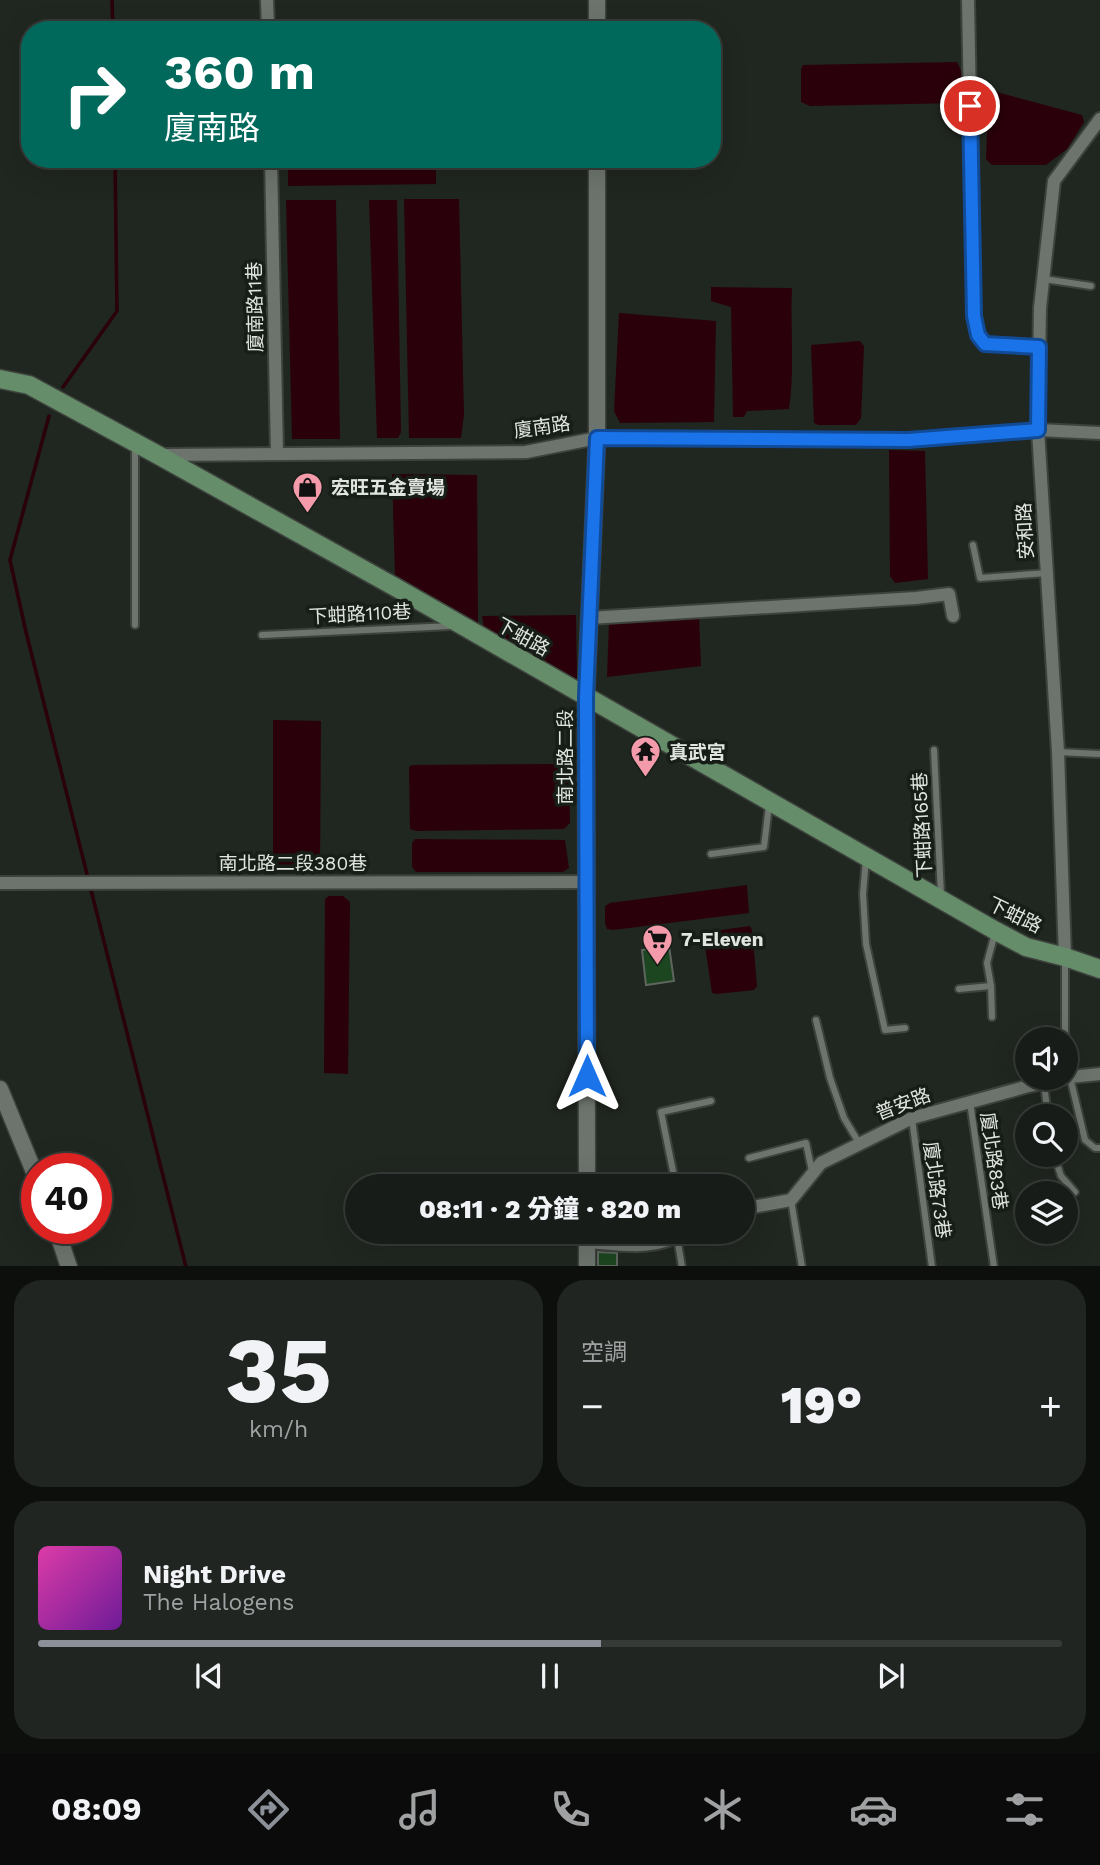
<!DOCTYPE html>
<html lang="zh-TW">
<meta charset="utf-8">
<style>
:root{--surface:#181c18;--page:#212521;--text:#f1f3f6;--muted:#9fa1a2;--line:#363a37;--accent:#8c9099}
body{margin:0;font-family:"Work Sans","Noto Sans TC",sans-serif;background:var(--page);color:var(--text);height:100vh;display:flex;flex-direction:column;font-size:26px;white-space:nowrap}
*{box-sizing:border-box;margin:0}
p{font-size:23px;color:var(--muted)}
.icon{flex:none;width:38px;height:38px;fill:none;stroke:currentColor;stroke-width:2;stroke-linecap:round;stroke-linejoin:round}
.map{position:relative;height:1266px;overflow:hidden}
.panel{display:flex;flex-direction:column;gap:14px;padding:14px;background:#0d0f0d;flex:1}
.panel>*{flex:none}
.banner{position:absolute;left:21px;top:21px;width:700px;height:147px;border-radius:28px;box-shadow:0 7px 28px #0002,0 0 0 2px var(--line);background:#00695c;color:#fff;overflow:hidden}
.controls{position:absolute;left:1015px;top:1027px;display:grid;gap:14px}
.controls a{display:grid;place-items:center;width:63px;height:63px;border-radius:50%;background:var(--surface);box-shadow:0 7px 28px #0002,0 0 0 2px var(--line);font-size:35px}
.speed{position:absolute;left:21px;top:1153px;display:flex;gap:14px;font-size:35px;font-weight:700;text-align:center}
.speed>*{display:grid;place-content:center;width:91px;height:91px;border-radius:50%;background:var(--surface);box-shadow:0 7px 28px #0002,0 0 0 2px var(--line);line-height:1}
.speed .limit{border:10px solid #d22;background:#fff;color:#111}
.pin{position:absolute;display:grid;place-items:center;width:60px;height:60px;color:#fff;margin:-30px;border:4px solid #fff;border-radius:50%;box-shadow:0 2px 7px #0007}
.me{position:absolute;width:77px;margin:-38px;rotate:0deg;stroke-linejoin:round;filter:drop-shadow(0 0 5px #0008)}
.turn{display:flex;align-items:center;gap:24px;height:147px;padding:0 28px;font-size:32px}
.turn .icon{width:91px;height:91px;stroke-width:2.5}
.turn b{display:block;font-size:49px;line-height:60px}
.big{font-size:52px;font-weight:800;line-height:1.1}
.panel .card{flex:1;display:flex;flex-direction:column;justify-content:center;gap:10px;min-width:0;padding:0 24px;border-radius:28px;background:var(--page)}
.panel .dial{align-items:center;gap:0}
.dial b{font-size:91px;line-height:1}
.song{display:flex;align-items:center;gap:21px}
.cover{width:84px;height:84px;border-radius:10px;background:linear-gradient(135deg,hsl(320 70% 55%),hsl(280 70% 35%))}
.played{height:7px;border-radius:4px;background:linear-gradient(90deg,var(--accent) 55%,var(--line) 55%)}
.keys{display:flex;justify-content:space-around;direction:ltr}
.heat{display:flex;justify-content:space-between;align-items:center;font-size:38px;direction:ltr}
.panel .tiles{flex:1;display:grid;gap:14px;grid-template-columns:1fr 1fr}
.card:last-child{grid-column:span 2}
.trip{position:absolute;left:345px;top:1174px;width:410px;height:70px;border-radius:35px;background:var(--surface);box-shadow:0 7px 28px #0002,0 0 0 2px var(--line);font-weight:800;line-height:70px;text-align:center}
.tabs{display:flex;height:112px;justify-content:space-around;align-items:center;background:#0a0b0a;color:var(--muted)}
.tabs .icon{width:49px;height:49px}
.tabs .selected{color:var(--accent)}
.tabs b{font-size:32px;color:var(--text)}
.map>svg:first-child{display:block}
.water{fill:#2a000a}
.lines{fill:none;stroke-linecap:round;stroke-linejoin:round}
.stream{stroke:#2a000a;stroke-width:3.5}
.building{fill:#1c4620;stroke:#5e655e;stroke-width:2}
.service-casing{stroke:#3d423d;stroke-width:10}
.minor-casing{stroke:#3d423d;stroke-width:16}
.tertiary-casing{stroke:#3d423d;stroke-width:19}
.secondary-casing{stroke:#3d423d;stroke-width:21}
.service{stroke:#6d746d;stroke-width:6}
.minor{stroke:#6d746d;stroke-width:12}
.tertiary{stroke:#6d746d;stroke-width:16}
.secondary{stroke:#668d69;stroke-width:18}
.route-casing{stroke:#114b97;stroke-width:18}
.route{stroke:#1a73e8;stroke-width:12}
.labels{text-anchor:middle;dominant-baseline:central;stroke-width:7;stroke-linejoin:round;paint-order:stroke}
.street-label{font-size:19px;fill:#e0e5e0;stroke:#171d17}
.poi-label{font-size:19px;font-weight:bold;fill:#e0e5e0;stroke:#171d17;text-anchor:start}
</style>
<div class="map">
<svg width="1100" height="1267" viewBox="0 0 1100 1267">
<rect width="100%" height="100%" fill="#202620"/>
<g class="water">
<path d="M287,26H433V30H283Z"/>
<path d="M957,62C964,74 964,90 958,103L810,106L801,102V69L803,65Z"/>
<path d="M989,90L1082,115L1084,122L1067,149L1046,165H992L986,159L987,131L986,97Z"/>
<path d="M288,159H436V184L288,186Z"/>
<path d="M404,199H459L464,415L461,438H409Z"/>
<path d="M286,200H336L340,439H292Z"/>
<path d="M369,200H397L401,432L398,438H377Z"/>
<path d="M711,287L792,288C790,328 795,369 789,409L747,411L744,417H733L731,307L711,301Z"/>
<path d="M619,313L716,321L714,422L620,423L614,411Z"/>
<path d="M860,341L864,346L861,418L856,425H818L814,423L811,345Z"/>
<path d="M889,450L925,451L928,579L895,583L890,576Z"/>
<path d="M392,474L477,475L478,624L395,575Z"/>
<path d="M576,615L577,680L484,628L482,616Z"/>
<path d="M699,615L701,666L607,677L609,621Z"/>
<path d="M273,720L321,721L320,871L273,872Z"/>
<path d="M563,764L569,770L570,823L564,829L416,831L410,829L409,767L412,765Z"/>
<path d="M415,839L565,840L569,868L563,872H416L412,867V843Z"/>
<path d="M747,885L749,913L613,930L607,929L605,923V906L610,903Z"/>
<path d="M329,896H343L350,902L348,1074L324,1073L325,899Z"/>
<path d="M750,926L752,930L757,986L754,990L717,994L712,993L704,939C707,934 709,932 714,931Z"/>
</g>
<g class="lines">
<g class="stream">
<path d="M112,0L113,30"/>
<path d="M63,387L117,311L115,159"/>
<path d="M49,416L10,560L26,632L186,1267"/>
</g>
</g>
<g class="building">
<path d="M669,946L674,981L646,985L642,950Z"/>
<path d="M598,1252L617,1253V1266H598Z"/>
</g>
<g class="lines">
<defs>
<g id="service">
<path d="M1044,279L1091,286"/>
<path d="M973,545L980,578L1047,573"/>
<path d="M135,625V445"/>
<path d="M262,635L451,626"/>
<path d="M934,750L941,895"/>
<path d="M1058,752L1100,754"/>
<path d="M711,854L764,847L769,805"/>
<path d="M866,858L863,894L866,944L885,1030L905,1028"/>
<path d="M1065,959V1032L1070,1077L1085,1140L1095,1148H1100"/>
<path d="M959,989L991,986"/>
<path d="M992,1017L991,986L987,963L995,933"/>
<path d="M816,1020L830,1078L844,1118L859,1143"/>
<path d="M1044,1084L1048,1116"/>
<path d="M970,1102L994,1267"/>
<path d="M912,1119L932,1267"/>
<path d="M1054,1155L1061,1176L1075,1192"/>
<path d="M749,1158L806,1143L812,1171"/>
<path d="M676,1186L661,1112L711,1101"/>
<path d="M791,1200L802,1267"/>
<path d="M677,1237L682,1267"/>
</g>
<g id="minor">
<path d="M267,0L268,30"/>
<path d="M968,0L974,316L978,335L985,344L1039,347"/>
<path d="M271,159L277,454"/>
<path d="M161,455L526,452L597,438L908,440L1038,430L1100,433"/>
<path d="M589,618L916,598L949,594L953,616"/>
<path d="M0,883L586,882"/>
<path d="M1065,957L1058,752L1038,430L1040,308L1054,181L1100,119"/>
<path d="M742,1209L791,1200L821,1163L912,1118L1025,1087L1070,1077L1100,1074"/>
<path d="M587,1242C618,1244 656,1252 683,1232"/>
</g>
<g id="tertiary">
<path d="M597,0V30"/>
<path d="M0,1089L37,1179"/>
<path d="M587,1186L586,697L597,438V159"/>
<path d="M56,1228L69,1267"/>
<path d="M587,1232V1267"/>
</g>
<path id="secondary" d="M0,379L29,385L158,455L395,587L996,931L1026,947L1065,957L1100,969"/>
</defs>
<use href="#service" class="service-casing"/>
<use href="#minor" class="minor-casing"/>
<use href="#tertiary" class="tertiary-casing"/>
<use href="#secondary" class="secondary-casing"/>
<use href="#service" class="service"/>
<use href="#minor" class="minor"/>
<use href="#tertiary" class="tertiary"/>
<use href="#secondary" class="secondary"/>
</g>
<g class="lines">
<defs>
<path id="route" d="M587,1076L586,697L597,438L908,440L1038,430L1039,347L985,344L978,335L974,316L970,106"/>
</defs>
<use href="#route" class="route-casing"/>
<use href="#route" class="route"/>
</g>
<defs>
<symbol id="shop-pin" viewBox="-11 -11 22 30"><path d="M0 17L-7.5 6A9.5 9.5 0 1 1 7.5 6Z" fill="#f39aab" stroke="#171d17"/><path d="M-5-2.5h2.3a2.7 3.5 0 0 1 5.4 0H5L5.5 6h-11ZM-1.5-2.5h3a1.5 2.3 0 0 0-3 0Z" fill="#111"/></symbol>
<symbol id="temple-pin" viewBox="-11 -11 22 30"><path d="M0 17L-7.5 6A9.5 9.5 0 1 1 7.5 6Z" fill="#f39aab" stroke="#171d17"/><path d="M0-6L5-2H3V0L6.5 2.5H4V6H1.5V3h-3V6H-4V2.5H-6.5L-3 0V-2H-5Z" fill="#111"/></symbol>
<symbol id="supermarket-pin" viewBox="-11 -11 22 30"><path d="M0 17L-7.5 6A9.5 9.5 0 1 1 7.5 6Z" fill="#f39aab" stroke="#171d17"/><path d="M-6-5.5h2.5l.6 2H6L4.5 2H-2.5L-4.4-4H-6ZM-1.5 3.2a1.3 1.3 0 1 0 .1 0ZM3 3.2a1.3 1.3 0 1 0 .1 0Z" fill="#111"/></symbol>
</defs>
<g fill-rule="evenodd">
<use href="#shop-pin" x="290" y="470" width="35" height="47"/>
<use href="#temple-pin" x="628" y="734" width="35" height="47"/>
<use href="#supermarket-pin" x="640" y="922" width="35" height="47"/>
</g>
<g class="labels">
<g class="street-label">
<text transform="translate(255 307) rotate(-91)">廈南路11巷</text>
<text transform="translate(542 427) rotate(-8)">廈南路</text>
<text transform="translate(1025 531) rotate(-93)">安和路</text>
<text transform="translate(360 614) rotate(-3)">下蚶路110巷</text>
<text transform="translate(523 637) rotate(29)">下蚶路</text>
<text transform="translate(565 757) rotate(-90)">南北路二段</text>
<text transform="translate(922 825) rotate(-93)">下蚶路165巷</text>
<text x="293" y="863">南北路二段380巷</text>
<text transform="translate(1015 915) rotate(26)">下蚶路</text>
<text transform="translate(903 1104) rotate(-21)">普安路</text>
<text transform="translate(994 1161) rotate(82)">廈北路83巷</text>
<text transform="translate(937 1190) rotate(82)">廈北路73巷</text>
</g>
<g class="poi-label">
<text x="331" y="487">宏旺五金賣場</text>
<text x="669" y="752">真武宮</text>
<text x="681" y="939">7-Eleven</text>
</g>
</g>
</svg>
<div class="controls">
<a><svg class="icon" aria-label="sound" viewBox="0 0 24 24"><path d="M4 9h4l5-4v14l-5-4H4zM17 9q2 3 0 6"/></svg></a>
<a><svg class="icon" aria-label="search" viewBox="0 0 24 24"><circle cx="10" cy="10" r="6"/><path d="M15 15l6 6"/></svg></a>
<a><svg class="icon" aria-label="layers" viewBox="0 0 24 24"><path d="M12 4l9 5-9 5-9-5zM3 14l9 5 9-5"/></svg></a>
</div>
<div class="speed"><div class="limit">40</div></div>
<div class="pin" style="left:970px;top:106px;background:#d93025"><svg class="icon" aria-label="arrive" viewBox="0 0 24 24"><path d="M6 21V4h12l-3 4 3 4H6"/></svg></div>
<svg class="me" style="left:587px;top:1076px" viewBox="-20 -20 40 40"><path d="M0-17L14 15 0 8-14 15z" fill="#1a73e8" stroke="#fff" stroke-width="4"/></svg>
<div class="trip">08:11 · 2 分鐘 · 820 m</div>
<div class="banner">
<div class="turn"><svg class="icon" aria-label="right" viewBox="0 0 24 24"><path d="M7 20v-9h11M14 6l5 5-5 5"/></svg><div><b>360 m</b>廈南路</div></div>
</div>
</div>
<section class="panel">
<div class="tiles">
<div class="card dial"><b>35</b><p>km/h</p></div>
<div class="card"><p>空調</p>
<div class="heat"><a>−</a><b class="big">19°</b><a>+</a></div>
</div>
<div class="card">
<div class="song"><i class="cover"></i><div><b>Night Drive</b><p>The Halogens</p></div></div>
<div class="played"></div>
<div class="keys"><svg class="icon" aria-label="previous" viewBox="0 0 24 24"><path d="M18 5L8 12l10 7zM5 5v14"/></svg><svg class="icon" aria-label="pause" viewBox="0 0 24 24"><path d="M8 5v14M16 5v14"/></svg><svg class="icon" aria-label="next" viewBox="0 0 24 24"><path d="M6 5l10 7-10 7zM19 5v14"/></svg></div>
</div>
</div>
</section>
<nav class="tabs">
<b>08:09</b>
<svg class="icon selected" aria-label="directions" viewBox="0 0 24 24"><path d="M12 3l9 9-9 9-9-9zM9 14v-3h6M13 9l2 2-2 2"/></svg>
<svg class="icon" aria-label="music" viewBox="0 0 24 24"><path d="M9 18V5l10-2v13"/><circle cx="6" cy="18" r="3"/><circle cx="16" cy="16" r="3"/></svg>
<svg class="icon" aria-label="phone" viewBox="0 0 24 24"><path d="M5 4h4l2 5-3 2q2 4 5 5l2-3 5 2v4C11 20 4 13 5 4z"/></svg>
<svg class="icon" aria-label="climate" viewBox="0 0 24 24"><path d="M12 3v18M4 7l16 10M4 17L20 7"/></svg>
<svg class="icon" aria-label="car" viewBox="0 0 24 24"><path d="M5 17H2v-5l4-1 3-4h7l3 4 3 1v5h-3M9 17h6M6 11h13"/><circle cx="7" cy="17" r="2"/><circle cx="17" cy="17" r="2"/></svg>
<svg class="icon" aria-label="filters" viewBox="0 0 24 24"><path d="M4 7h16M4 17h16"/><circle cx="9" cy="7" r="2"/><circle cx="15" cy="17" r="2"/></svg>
</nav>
